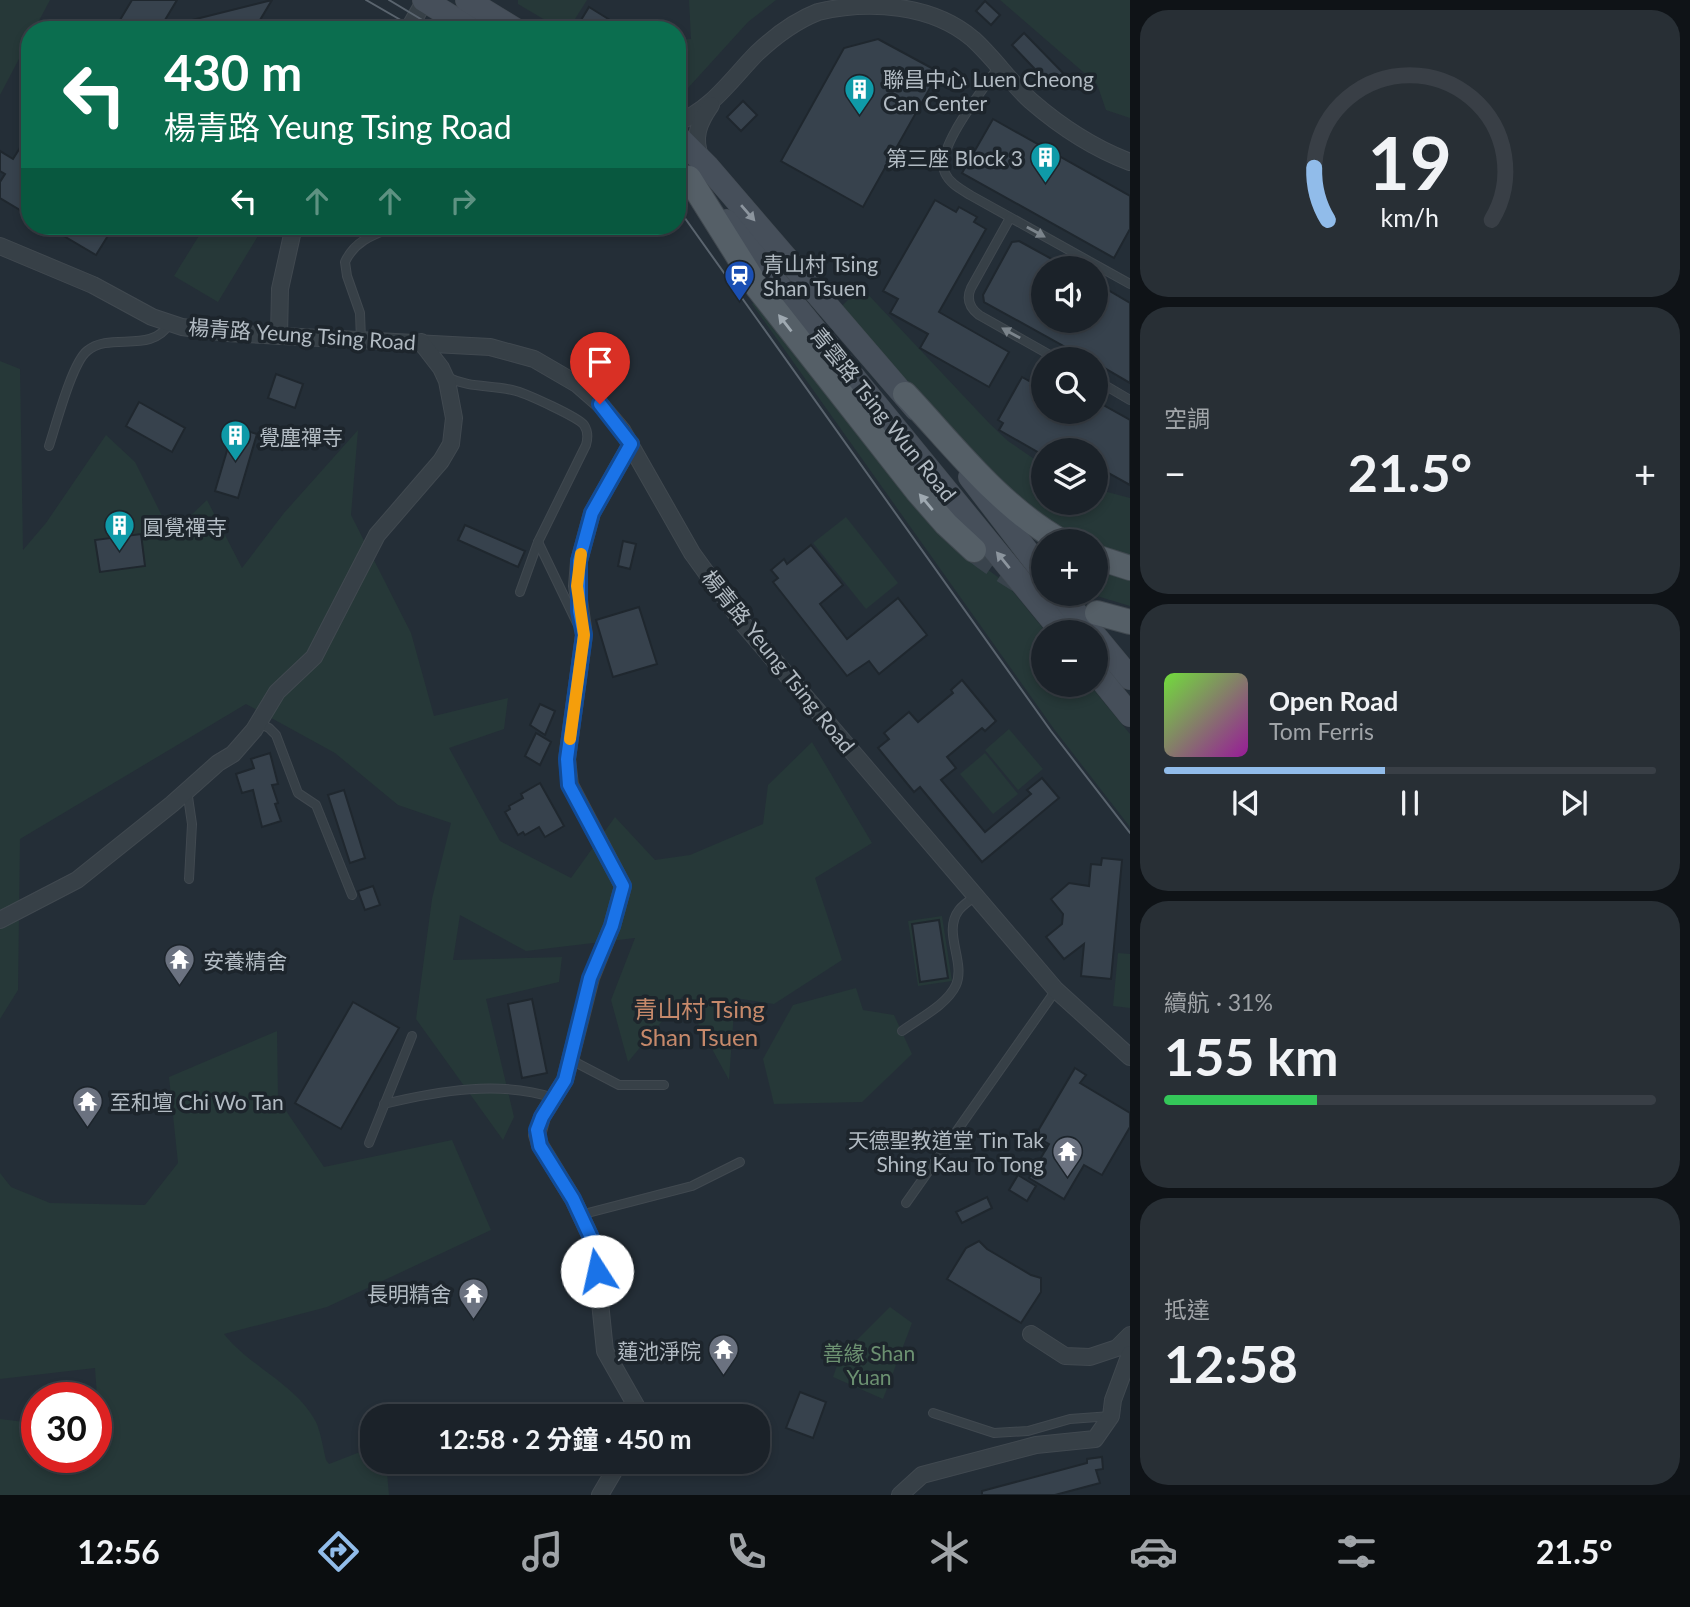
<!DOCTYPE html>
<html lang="zh-TW">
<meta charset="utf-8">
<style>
:root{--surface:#1b2229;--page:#282f35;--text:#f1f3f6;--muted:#a0a4a8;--line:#393f46;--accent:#91bcea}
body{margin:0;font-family:Lato,"Noto Sans TC",sans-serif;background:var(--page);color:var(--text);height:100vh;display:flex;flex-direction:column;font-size:26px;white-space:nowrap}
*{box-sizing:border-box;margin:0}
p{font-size:23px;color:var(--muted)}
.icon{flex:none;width:38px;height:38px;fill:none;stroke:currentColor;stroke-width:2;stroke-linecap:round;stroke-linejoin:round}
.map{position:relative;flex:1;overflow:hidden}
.panel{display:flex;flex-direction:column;gap:10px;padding:10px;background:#0f1317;width:560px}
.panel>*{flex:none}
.guide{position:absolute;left:21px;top:21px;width:665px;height:214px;border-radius:28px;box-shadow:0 4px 10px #0003,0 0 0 2px var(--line);background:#0b6e4f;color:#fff;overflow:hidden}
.controls{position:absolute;left:1031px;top:256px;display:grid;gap:14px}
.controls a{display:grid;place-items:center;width:77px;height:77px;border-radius:50%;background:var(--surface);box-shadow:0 4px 10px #0003,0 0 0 2px var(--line);font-size:35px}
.speed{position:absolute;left:21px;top:1382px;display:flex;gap:14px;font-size:35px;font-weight:700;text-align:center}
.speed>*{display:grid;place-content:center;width:91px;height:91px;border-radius:50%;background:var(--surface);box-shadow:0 4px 10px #0003,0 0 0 2px var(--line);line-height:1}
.speed .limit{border:10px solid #d22;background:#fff;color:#111}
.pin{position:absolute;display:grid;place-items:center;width:60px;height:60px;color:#fff;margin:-72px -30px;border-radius:50% 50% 50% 0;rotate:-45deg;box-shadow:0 0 7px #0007}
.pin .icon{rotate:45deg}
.me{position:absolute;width:77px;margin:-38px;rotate:350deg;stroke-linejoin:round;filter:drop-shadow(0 0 5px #0008)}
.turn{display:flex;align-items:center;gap:24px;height:147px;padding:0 28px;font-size:32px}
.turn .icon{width:91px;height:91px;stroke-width:2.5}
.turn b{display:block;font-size:49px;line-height:60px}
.lanes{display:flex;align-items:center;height:66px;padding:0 28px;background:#0003;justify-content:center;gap:35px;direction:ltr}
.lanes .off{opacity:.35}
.big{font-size:52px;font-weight:700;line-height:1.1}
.panel .card{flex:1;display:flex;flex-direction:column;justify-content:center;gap:10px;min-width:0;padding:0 24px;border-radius:28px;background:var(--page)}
.panel .dial{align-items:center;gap:0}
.dial svg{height:182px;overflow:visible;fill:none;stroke:var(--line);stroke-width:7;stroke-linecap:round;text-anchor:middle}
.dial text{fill:var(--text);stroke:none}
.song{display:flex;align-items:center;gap:21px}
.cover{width:84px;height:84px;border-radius:10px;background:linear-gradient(135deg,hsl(100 70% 55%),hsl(300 70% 35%))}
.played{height:7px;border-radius:4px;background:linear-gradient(90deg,var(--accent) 45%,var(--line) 45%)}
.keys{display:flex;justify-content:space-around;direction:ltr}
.heat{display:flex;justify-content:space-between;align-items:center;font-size:38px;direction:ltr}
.charge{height:10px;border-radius:5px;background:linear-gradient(90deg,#34c759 31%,var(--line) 0)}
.trip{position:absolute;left:360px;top:1404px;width:410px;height:70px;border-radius:28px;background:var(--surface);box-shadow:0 4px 10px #0003,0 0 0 2px var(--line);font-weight:700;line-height:70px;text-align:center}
.tabs{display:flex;height:112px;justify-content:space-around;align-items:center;background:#0b0e10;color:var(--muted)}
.tabs .icon{width:49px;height:49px}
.tabs .selected{color:var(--accent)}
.tabs b{font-size:32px;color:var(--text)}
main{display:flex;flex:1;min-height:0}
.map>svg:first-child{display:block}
.green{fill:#263838}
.building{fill:#37424d;stroke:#1f272e;stroke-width:2}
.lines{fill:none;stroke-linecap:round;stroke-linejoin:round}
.primary-tunnel{stroke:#39434c;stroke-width:24;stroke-dasharray:24 12;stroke-linecap:butt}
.lane-casing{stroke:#414950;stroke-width:10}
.street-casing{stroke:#414950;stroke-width:18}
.secondary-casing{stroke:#414950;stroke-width:24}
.primary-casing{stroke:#414950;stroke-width:26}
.lane{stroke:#374047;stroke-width:8}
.street{stroke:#374047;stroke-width:16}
.secondary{stroke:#464f5a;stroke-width:23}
.primary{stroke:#555f67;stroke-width:24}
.tram{stroke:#5a646e;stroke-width:2}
.oneway{fill:#8c959e}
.oneway2{fill:#7b848b}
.oneway3{fill:#9fa9b1}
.route-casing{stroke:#114b97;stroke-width:18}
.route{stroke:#1a73e8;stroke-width:12}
.slow{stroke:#f59e0b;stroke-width:12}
.labels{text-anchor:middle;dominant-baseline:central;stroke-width:7;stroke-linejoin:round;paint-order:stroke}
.poi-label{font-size:21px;fill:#b2bbc3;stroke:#1d252c;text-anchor:start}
.street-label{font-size:21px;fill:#b2bbc3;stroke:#1d252c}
.park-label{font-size:21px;fill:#6c9171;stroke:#1d252c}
.quarter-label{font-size:24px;fill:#c6896b;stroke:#1d252c}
</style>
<main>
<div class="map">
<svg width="1130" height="1495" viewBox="0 0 1130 1495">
<rect width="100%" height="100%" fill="#242e37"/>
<g class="green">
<path d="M0,0H50L34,30H30V38L0,95Z"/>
<path d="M518,0H587L568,30H562L518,4Z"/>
<path d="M689,0H776L748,22L688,88L677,91V40L691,39Z"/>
<path d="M1000,0H1130V118L1106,110L1097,84Z"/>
<path d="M205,226H252L261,231L218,302L174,276Z"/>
<path d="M861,287L990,424L1008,441L1043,465V502H1096V489L1130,498V559L1096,549V541H1077L1026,508L911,388L840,308Z"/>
<path d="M757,300L972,558L1006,583L1046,632H1043V684H1089L1130,734V827L1054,729L752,304Z"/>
<path d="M0,361L20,369L23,550L46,523L106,435L135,462L171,534L207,500L242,568L284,513L358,430L351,515L411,633L434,716L508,698L504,729L449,748L500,841L571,878L615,817L655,860L690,855L763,824L768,785L812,742L872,843L815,878L842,960L774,1004L735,998L729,1080L683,996L628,1062L611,1000L635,938L526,951L460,915L453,960L562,957L559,982L486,999L514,1117L503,1140L416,1019L432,899L451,823L398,805L335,753L246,704L20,839L18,990L0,1019Z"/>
<path d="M846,517L898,583L866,609L813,543Z"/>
<path d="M1096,565L1130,576V606L1087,593H1096Z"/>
<path d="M1009,729L1043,769L1018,790L985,750Z"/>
<path d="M985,753L1018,794L993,814L960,774Z"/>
<path d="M942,916L952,981L918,986L908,921Z"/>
<path d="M1118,953L1130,954V1008L1113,1006Z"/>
<path d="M856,988L863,1010L894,1015L912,1054L862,1102L774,1104L763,1059L793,1005Z"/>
<path d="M277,1031L278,1099L324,1167L452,1140L491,1230L327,1307L224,1334C250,1367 296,1384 316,1422C321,1433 323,1448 326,1460L329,1464L373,1447V1461H386L389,1495H0V1419L33,1423L37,1435V1458H44L48,1470L64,1475L76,1458H96V1430L99,1426L95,1368L0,1379V1173L11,1187L50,1203L145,1205L178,1163L169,1077Z"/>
<path d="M890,1307L912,1323L883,1399L833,1377L840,1357Z"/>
</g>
<g class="building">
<path d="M132,0H177L159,30H114Z"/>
<path d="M272,0L254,30H168V26Z"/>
<path d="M985,1L1000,15L991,25L976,11Z"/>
<path d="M589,7L626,30H575Z"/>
<path d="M1024,33L1065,75L1052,87L1012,45Z"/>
<path d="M878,39L939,72L863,207L781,161L844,48Z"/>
<path d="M743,101L757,115L741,131L727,117Z"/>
<path d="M993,119L1130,196V229L1114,258L962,173Z"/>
<path d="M30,132V216L0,198V182L5,174L0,171V151L13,159Z"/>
<path d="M935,200L956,212L959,207L977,217L974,222L986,229L939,312L1009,352L989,387L920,348L928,334L890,313L898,299L883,291Z"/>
<path d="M47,226H114L96,255Z"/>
<path d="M1019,241L1068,268H1043V320H1096V283L1130,303V383L1096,363V359H1087L984,302L983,295L1012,242Z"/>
<path d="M1042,358L1043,411H1096V401L1130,420V485L1096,466V450H1043V455L999,430L1003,423L998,420L1022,377L1029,381Z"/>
<path d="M276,374L303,384L295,408L268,398Z"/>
<path d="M139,402L185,428L172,452L126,426Z"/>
<path d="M234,427L257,434L238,498L215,491Z"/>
<path d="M465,525L525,551L518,567L458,540Z"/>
<path d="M141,534L145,566L100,572L95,540Z"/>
<path d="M623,541L636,544L630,569L618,566Z"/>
<path d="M811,545L843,585L820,604L847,639L898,598L927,635L879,674L869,661L847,676L773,582L778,578L771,570L784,559L787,564Z"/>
<path d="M639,607L657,664L613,677L596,620Z"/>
<path d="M962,680L996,721L985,731L982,728L947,757L956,768L941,780L985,832L1031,794L1027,790L1042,778L1059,798L982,862L920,787L914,792L878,748L889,739L884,733L909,712L918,722L953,693L951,690Z"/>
<path d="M540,704L555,711L545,735L530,725Z"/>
<path d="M536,733L551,742L540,765L525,756Z"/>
<path d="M270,753L278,784L272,785L278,803L275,804L281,821L262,827L253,790L242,793L236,774L254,768L251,759Z"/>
<path d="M540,783L564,826L545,837L539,827L525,835L523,832L518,835L505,812L510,809L509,806L523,798L521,794Z"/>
<path d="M344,790L365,858L350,863L328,795Z"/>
<path d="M1102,858L1122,860L1111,979L1081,976L1084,944L1064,959L1046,937L1062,924L1063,914L1051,899L1069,883L1089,886L1091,864L1101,865Z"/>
<path d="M373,886L380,905L365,910L358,891Z"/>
<path d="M939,920L948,978L920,982L912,924Z"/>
<path d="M532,999L547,1073L522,1078L508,1004Z"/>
<path d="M353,1002L399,1028L341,1129L295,1103Z"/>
<path d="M1075,1068L1086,1075L1080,1083L1130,1113V1127L1102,1175L1084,1165L1064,1199L1029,1178L1049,1144L1035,1136Z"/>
<path d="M1018,1175L1036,1186L1027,1201L1009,1190Z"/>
<path d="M987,1197L992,1208L962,1223L956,1212Z"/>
<path d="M979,1241L987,1249L1031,1275L1041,1278V1292L1021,1323L947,1279L966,1248Z"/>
<path d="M800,1392L826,1402L813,1438L786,1428Z"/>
<path d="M1102,1457L1103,1469L1096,1470L1100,1483L1055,1495H982V1491L1087,1463V1459Z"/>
</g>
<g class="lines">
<path class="primary-tunnel" d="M974,550C1006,575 1041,596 1080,608"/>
<defs>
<g id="lane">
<path d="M999,66C984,89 934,149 945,173C950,184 961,189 970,195L1130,284"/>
<path d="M1010,218L971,288C966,299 970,308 979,315L1057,359"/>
<path d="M361,340L360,313L347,276L345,262C355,240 375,234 396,226"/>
<path d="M447,377C471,389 492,384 516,391C527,394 578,417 584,425C588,431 588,438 586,445L538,542L520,592"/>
<path d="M1096,380L1130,400"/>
<path d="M49,446C56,425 72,363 87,351C111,331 151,355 170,323"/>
<path d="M538,542L577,623"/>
<path d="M259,723L269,728L276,735L298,793L316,805L352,895"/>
<path d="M187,790L192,824L189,879"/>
<path d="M902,1031C918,1019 947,1005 956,985C966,962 942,932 959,910C963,905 970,900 976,896"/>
<path d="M571,1060L619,1085H664"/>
<path d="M384,1104C438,1091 500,1080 554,1098"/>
<path d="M369,1143L412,1036"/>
<path d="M906,1203L1056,990"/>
<path d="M580,1215L692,1186L740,1162"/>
<path d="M933,1413L994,1433L1028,1431L1070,1419L1111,1416"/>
</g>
<g id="street">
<path d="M408,30L425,0"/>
<path d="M677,122C710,112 734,76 757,53C775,36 795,21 818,12C869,0 932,4 973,39C994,58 1010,82 1031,101C1061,127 1093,148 1130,162"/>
<path d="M701,158C692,138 699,122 711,105"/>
<path d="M0,246L93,285L152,317L182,327L227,333L490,347L534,359L577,384L600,404L622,430L692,553L744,625L1056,990L1130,1057"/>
<path d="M279,336L280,289L294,226"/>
<path d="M631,444L592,513L579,561L577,586L584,635L567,759L570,785L623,886L612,926L591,978L565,1080L542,1117L537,1135L540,1145L573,1199L594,1244L605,1351L639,1411V1416"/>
<path d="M0,920L77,880L172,804L218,763L233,754L254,730L277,692L314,657L377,535L441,461L451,444L454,418L447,381L441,368L421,342"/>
<path d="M1031,1334L1065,1356L1090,1357L1117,1348L1130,1335"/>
<path d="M600,1495L620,1461"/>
<path d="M900,1495L922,1475L1036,1445L1095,1439L1111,1416L1113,1400L1130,1354"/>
</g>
<g id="secondary">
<path d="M424,0L473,30"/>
<path d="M467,0L516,30"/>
<path d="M677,136L708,167L916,409"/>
<path d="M726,221L1062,632"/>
<path d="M970,477L1043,572"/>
<path d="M1060,593L1091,632"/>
<path d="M1096,637L1130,678"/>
<path d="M1096,673L1130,715"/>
</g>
<g id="primary">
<path d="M689,178L758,288L918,492L946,524L974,550"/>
<path d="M905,394C953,445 999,506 1061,541"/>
<path d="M1096,557L1130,568"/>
<path d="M1097,613L1130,622"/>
</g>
</defs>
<use href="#lane" class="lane-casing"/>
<use href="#street" class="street-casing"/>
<use href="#secondary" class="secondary-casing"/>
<use href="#primary" class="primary-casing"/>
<use href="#lane" class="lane"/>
<use href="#street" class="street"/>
<use href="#secondary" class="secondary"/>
<use href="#primary" class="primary"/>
<g class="tram">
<path d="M366,0L418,30"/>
<path d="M389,0L439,30"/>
<path d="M677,207L1051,731L1130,833"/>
</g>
</g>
<defs><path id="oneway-solid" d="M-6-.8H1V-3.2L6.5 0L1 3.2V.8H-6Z" transform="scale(1.75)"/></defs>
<g class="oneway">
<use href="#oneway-solid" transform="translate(748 213) rotate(49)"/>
<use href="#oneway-solid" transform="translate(1003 560) rotate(-129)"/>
</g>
<g class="oneway2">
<use href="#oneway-solid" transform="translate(1036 232) rotate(29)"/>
<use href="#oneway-solid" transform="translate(1011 333) rotate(-151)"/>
</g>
<g class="oneway3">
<use href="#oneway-solid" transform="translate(785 323) rotate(-128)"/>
<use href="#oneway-solid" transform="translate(926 502) rotate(-130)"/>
</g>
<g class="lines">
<defs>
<path id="route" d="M597,1271L594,1244L573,1199L540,1146L537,1130L542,1117L565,1080L590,978L612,926L623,886L569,785L567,759L584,635L579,611V561L592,513L631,444L600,404"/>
</defs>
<use href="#route" class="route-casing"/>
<use href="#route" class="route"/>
<path class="slow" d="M570,739L584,635L577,586L581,554"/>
</g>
<defs>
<symbol id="building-pin" viewBox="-11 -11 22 30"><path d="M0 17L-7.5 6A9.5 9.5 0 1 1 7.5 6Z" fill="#0f9aa8" stroke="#1d252c"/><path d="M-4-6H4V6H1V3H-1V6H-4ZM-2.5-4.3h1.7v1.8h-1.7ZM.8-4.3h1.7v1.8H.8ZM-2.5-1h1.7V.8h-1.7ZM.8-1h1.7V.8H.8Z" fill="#fff"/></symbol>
<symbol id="station-pin" viewBox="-11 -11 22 30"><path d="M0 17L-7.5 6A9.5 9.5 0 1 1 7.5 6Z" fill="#1a4fb4" stroke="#1d252c"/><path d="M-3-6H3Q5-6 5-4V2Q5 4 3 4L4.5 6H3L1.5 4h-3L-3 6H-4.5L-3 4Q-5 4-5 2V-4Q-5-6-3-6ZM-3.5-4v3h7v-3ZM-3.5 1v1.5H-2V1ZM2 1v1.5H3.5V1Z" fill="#fff"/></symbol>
<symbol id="temple-pin" viewBox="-11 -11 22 30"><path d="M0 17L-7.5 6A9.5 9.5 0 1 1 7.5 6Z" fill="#6b7280" stroke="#1d252c"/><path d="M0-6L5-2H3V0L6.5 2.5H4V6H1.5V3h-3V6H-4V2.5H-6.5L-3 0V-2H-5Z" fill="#fff"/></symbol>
</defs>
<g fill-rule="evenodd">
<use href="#building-pin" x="842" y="72" width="35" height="47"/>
<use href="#building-pin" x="1028" y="140" width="35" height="47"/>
<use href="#station-pin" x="722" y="258" width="35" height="47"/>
<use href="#building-pin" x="218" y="418" width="35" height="47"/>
<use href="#building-pin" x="102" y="508" width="35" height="47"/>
<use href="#temple-pin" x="162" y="942" width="35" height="47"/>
<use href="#temple-pin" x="70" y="1084" width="35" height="47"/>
<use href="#temple-pin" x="1050" y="1134" width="35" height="47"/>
<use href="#temple-pin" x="456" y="1276" width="35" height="47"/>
<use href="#temple-pin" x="706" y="1332" width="35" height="47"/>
</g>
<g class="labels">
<g class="poi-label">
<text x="883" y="78">聯昌中心 Luen Cheong<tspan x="883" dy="24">Can Center</tspan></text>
<text x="1023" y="157" text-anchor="end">第三座 Block 3</text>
<text x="763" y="263">青山村 Tsing<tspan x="763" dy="24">Shan Tsuen</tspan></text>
<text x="259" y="436">覺塵禪寺</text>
<text x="143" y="526">圓覺禪寺</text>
<text x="203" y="960">安養精舍</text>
<text x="110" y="1101">至和壇 Chi Wo Tan</text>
<text x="1044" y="1139" text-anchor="end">天德聖教道堂 Tin Tak<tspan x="1044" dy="24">Shing Kau To Tong</tspan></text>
<text x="451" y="1293" text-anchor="end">長明精舍</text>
<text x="701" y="1350" text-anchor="end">蓮池淨院</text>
</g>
<g class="street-label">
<text transform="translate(302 334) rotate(4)">楊青路 Yeung Tsing Road</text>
<text transform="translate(884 414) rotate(51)">青雲路 Tsing Wun Road</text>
<text transform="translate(779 661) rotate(51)">楊青路 Yeung Tsing Road</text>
</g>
<g class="park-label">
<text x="869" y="1352">善緣 Shan<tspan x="869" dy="24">Yuan</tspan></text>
</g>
<g class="quarter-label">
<text x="699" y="1008">青山村 Tsing<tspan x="699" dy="28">Shan Tsuen</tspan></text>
</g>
</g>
</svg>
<div class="controls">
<a><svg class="icon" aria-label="sound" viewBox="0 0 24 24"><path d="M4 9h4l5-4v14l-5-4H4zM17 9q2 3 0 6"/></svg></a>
<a><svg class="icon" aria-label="search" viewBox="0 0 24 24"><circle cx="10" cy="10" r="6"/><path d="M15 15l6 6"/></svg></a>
<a><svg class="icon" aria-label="layers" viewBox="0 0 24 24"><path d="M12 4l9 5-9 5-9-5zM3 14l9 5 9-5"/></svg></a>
<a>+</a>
<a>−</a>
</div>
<div class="speed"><div class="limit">30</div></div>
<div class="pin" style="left:600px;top:404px;background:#d93025"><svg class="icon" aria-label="arrive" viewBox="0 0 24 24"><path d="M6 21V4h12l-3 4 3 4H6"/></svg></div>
<svg class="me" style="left:597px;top:1271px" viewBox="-20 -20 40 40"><circle r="19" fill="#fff"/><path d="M0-13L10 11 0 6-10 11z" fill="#1a73e8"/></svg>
<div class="trip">12:58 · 2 分鐘 · 450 m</div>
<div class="guide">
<div class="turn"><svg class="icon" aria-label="left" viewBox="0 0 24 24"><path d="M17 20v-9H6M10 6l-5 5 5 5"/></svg><div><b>430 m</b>楊青路 Yeung Tsing Road</div></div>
<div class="lanes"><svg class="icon" aria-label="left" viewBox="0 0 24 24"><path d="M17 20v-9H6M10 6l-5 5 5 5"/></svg><svg class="icon off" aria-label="ahead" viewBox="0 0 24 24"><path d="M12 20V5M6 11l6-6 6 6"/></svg><svg class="icon off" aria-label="ahead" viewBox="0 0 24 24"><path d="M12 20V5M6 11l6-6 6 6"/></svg><svg class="icon off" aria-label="right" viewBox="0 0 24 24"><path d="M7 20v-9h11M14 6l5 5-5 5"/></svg></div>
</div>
</div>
<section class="panel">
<div class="card dial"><svg viewBox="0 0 100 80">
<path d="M14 69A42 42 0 1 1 86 69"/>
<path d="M14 69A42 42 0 0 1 8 46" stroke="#91bcea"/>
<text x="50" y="56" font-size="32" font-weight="700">19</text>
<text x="50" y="72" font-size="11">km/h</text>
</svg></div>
<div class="card"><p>空調</p>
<div class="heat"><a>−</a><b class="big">21.5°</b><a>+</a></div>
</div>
<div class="card">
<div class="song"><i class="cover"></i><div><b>Open Road</b><p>Tom Ferris</p></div></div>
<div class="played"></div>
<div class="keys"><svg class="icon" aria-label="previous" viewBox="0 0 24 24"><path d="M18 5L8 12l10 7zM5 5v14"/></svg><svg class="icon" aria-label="pause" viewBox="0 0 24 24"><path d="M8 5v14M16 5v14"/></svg><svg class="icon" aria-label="next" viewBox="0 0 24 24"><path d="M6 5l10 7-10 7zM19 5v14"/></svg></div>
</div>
<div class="card"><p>續航 · 31%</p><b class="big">155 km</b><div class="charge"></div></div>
<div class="card"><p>抵達</p><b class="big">12:58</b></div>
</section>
</main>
<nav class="tabs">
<b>12:56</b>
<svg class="icon selected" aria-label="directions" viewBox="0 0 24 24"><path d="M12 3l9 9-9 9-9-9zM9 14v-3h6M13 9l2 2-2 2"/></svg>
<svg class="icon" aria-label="music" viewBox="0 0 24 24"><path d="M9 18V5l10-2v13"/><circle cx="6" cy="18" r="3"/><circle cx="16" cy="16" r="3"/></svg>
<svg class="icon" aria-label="phone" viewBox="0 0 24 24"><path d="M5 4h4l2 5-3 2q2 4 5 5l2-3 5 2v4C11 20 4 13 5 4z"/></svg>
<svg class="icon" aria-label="climate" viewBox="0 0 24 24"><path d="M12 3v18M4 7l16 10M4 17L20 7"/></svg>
<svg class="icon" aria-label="car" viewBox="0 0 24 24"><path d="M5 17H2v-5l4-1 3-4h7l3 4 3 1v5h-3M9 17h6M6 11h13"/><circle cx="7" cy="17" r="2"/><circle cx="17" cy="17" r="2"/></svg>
<svg class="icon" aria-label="filters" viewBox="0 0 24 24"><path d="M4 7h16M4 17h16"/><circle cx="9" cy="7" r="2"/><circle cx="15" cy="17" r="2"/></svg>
<b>21.5°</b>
</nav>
